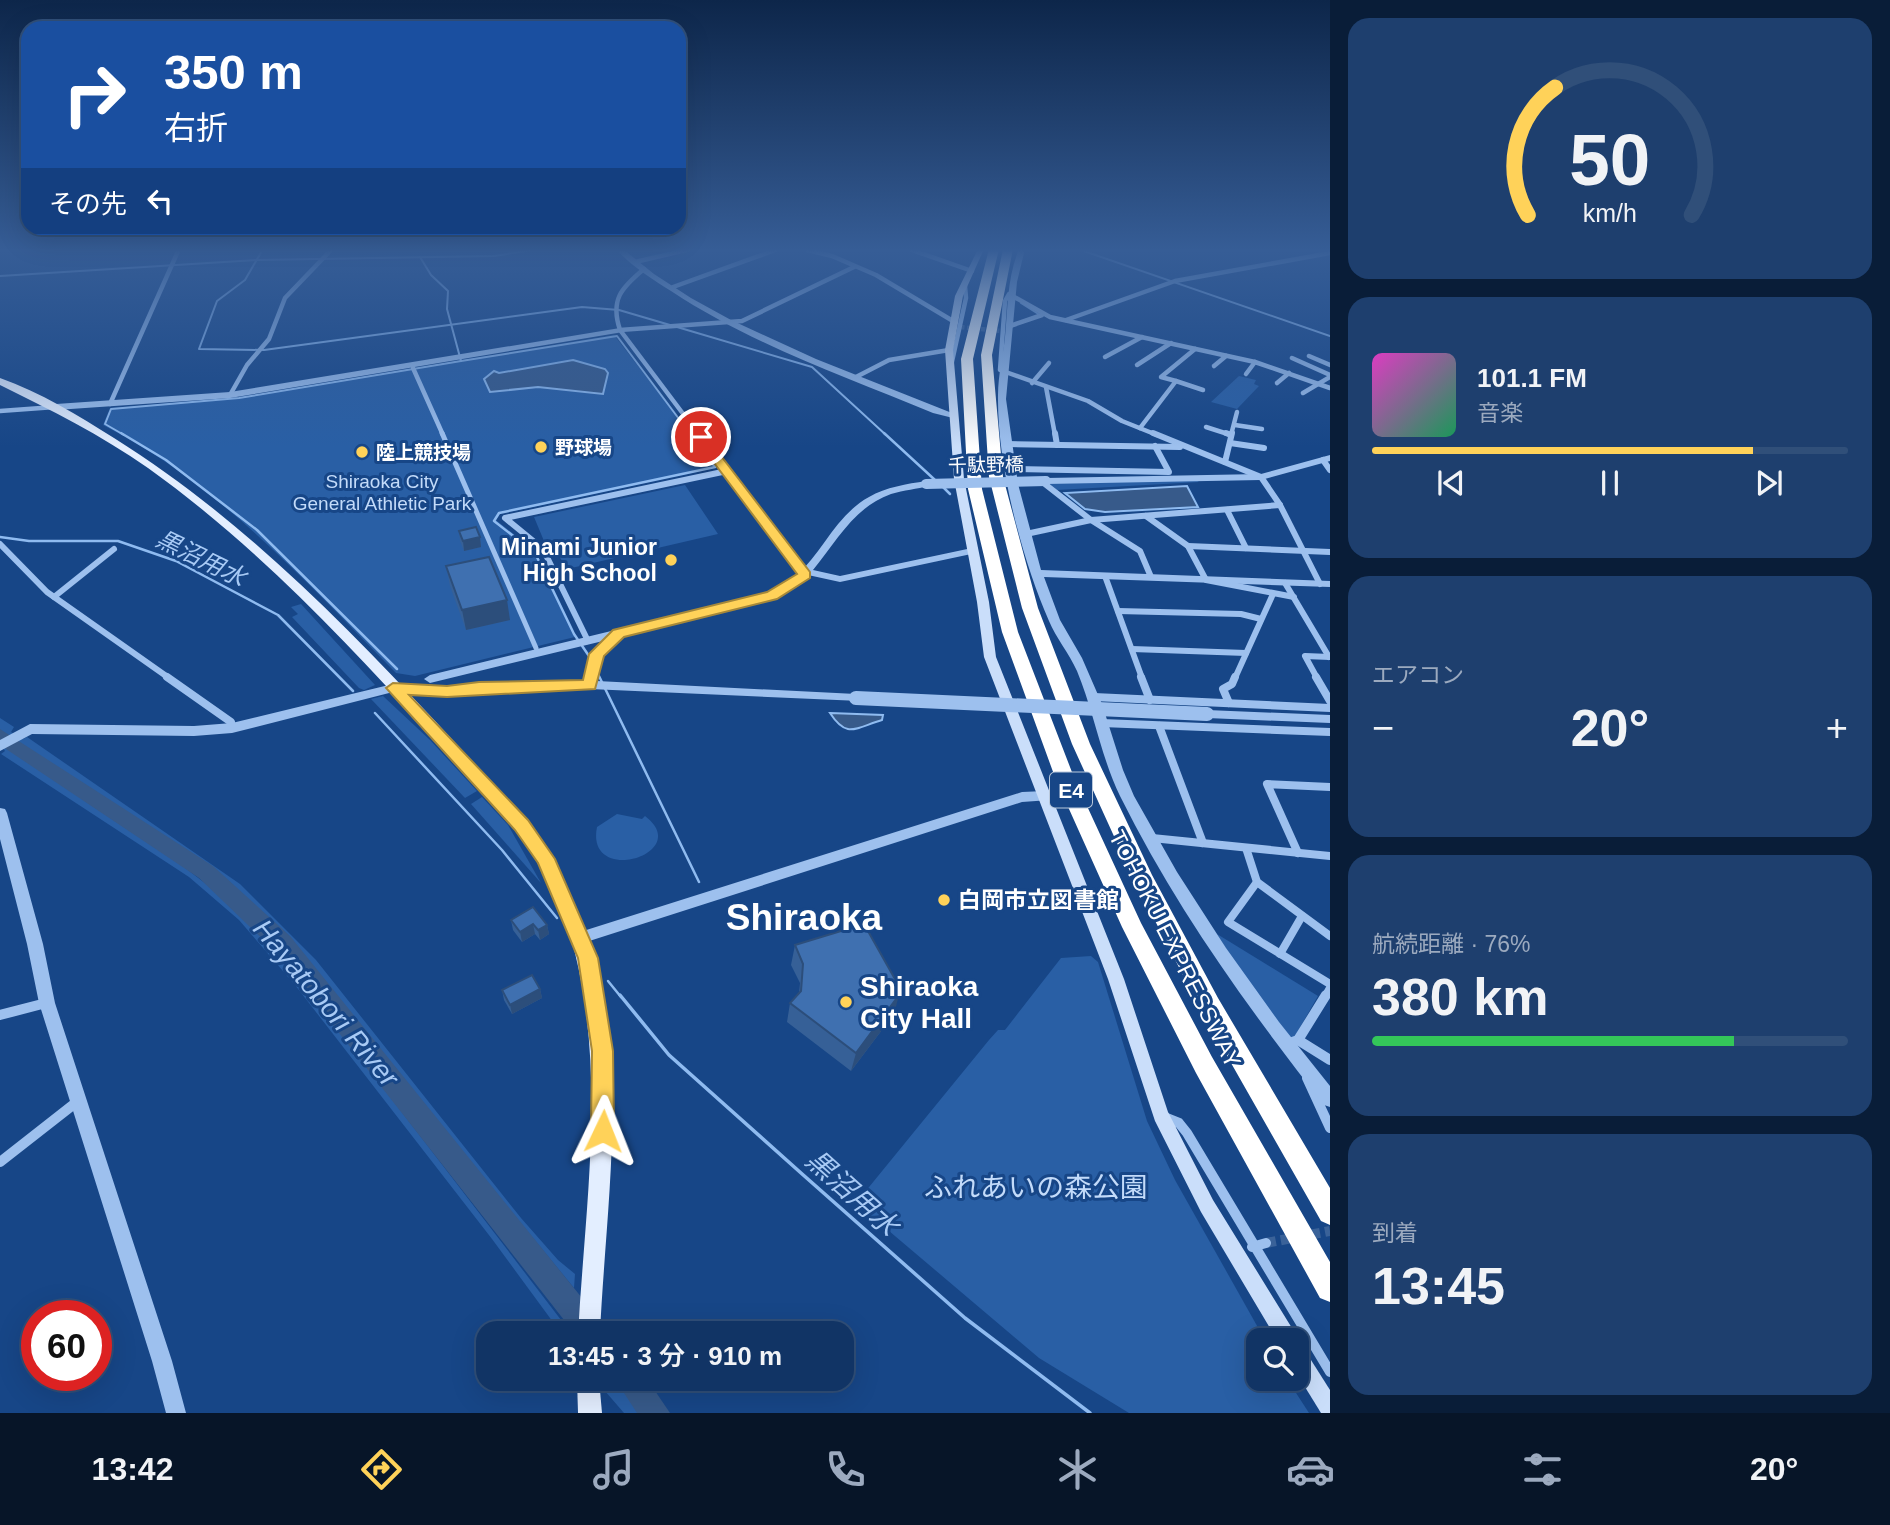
<!DOCTYPE html>
<html lang="ja">
<meta charset="utf-8">
<style>
:root{--surface:#113465;--page:#1e3f6e;--text:#f1f3f6;--muted:#9caabf;--line:#304f79;--accent:#ffd259}
body{margin:0;font-family:Helvetica,"Noto Sans JP",sans-serif;background:var(--page);color:var(--text);height:100vh;display:flex;flex-direction:column;font-size:26px;white-space:nowrap}
*{box-sizing:border-box;margin:0}
p{font-size:23px;color:var(--muted)}
.icon{flex:none;width:38px;height:38px;fill:none;stroke:currentColor;stroke-width:2;stroke-linecap:round;stroke-linejoin:round}
.map{position:relative;flex:1;overflow:hidden}
.sheet{display:flex;flex-direction:column;gap:18px;padding:18px;background:#091d38;width:560px}
.sheet>*{flex:none}
.top-card{position:absolute;left:21px;top:21px;width:665px;height:214px;border-radius:21px;box-shadow:0 7px 28px #0002,0 0 0 2px var(--line);background:#1a4fa0;color:#fff;overflow:hidden}
.controls{position:absolute;left:1246px;top:1328px;display:grid;gap:14px}
.controls a{display:grid;place-items:center;width:63px;height:63px;border-radius:14px;background:var(--surface);box-shadow:0 7px 28px #0002,0 0 0 2px var(--line);font-size:35px}
.speed{position:absolute;left:21px;top:1300px;display:flex;gap:14px;font-size:35px;font-weight:700;text-align:center}
.speed>*{display:grid;place-content:center;width:91px;height:91px;border-radius:50%;background:var(--surface);box-shadow:0 7px 28px #0002,0 0 0 2px var(--line);line-height:1}
.speed .limit{border:10px solid #d22;background:#fff;color:#111}
.pin{position:absolute;display:grid;place-items:center;width:60px;height:60px;color:#fff;margin:-30px;border:4px solid #fff;border-radius:50%;box-shadow:0 2px 7px #0007}
.me{position:absolute;width:77px;margin:-38px;rotate:2deg;stroke-linejoin:round;filter:drop-shadow(0 0 5px #0008)}
.turn{display:flex;align-items:center;gap:24px;height:147px;padding:0 28px;font-size:32px}
.turn .icon{width:91px;height:91px;stroke-width:2.5}
.turn b{display:block;font-size:49px;line-height:60px}
.then{display:flex;align-items:center;height:66px;padding:0 28px;background:#0003;gap:14px;font-size:26px}
.big{font-size:52px;font-weight:600;line-height:1.1}
.sheet .tile{flex:1;display:flex;flex-direction:column;justify-content:center;gap:10px;min-width:0;padding:0 24px;border-radius:21px;background:var(--page)}
.sheet .dial{align-items:center;gap:0}
.dial svg{height:182px;overflow:visible;fill:none;stroke:var(--line);stroke-width:7;stroke-linecap:round;text-anchor:middle}
.dial text{fill:var(--text);stroke:none}
.song{display:flex;align-items:center;gap:21px}
.cover{width:84px;height:84px;border-radius:10px;background:linear-gradient(135deg,hsl(310 70% 55%),hsl(150 70% 35%))}
.played{height:7px;border-radius:4px;background:linear-gradient(90deg,var(--accent) 80%,var(--line) 80%)}
.keys{display:flex;justify-content:space-around;direction:ltr}
.heat{display:flex;justify-content:space-between;align-items:center;font-size:38px;direction:ltr}
.charge{height:10px;border-radius:5px;background:linear-gradient(90deg,#34c759 76%,var(--line) 0)}
.trip{position:absolute;left:476px;top:1321px;width:378px;height:70px;border-radius:21px;background:var(--surface);box-shadow:0 7px 28px #0002,0 0 0 2px var(--line);font-weight:600;line-height:70px;text-align:center}
.tabs{display:flex;height:112px;justify-content:space-around;align-items:center;background:#071528;color:var(--muted)}
.tabs .icon{width:49px;height:49px}
.tabs .active{color:var(--accent)}
.tabs b{font-size:32px;color:var(--text)}
main{display:flex;flex:1;min-height:0}
.map>svg:first-child{display:block}
.green{fill:#295fa5}
.water{fill:#375a8a;stroke:#8fbbf0;stroke-width:2}
.lines{fill:none;stroke-linecap:round;stroke-linejoin:round}
.stream-far2{stroke:#8fbbf0;stroke-width:2}
.stream-far1{stroke:#8fbbf0;stroke-width:2.5}
.stream{stroke:#8fbbf0;stroke-width:3.5}
.river{fill:#375a8a;fill-rule:evenodd}
.minor-tunnel-far1{stroke:#3a6299;stroke-width:4.5;stroke-dasharray:4.5 2.5;stroke-linecap:butt}
.minor-tunnel{stroke:#3a6299;stroke-width:10;stroke-dasharray:10 5;stroke-linecap:butt}
.pedestrian-far1{stroke:#9dc0ee;stroke-width:4.5}
.pedestrian{stroke:#9dc0ee;stroke-width:5}
.minor-far3{stroke:#9dc0ee;stroke-width:4.5}
.minor-far2{stroke:#9dc0ee;stroke-width:6}
.minor-far1{stroke:#9dc0ee;stroke-width:8}
.minor{stroke:#9dc0ee;stroke-width:10}
.tertiary{fill:#9dc0ee;fill-rule:evenodd}
.secondary{fill:#cadefa;fill-rule:evenodd}
.primary{fill:#e3eeff;fill-rule:evenodd}
.motorway{fill:#fff;fill-rule:evenodd}
.tertiary-bridge-far1{stroke:#9dc0ee;stroke-width:10}
.tertiary-bridge{stroke:#9dc0ee;stroke-width:14}
.wall{fill:#366097}
.shaded-wall{fill:#2c4e7b}
.building{fill:#3f70b0;stroke:#2c4e7b;stroke-width:2}
.route{fill:#ffd259;stroke:#a6883a;stroke-width:2}
.poi-dot{fill:#ffd259;stroke:#174687;stroke-width:2.5}
.labels{text-anchor:middle;dominant-baseline:central;stroke-width:6;stroke-linejoin:round;paint-order:stroke}
.far-poi-label{font-size:19px;font-weight:bold;fill:#fff;stroke:#174687;text-anchor:start}
.far-street-label{font-size:19px;fill:#fff;stroke:#174687}
.far-park-label{font-size:19px;fill:#c3dbfa;stroke:#174687}
.shield{fill:#174687;stroke:#b9c8db;stroke-width:2}
.shield-label{font-size:21px;font-weight:bold;fill:#fff}
.poi-label{font-size:23px;font-weight:bold;fill:#fff;stroke:#174687;text-anchor:end}
.street-label{font-size:23px;fill:#fff;stroke:#174687}
.water-label{font-size:24px;font-style:italic;fill:#a8caf5;stroke:#174687}
.near-poi-label{font-size:28px;font-weight:bold;fill:#fff;stroke:#174687;text-anchor:start}
.near-water-label{font-size:28px;font-style:italic;fill:#a8caf5;stroke:#174687}
.near-park-label{font-size:28px;fill:#c3dbfa;stroke:#174687}
.town-label{font-size:37px;font-weight:bold;fill:#fff;stroke:#174687}
</style>
<main>
<div class="map">
<svg width="1330" height="1413" viewBox="0 0 1330 1413">
<rect width="100%" height="100%" fill="#174687"/>
<g class="green">
<path d="M614,335L716,467L500,514L496,520L536,552L575,637L415,676L396,673C306,582 218,483 103,425L110,408L231,399Z"/>
<path d="M1239,376L1256,380L1254,384L1259,386L1237,409L1211,402Z"/>
<path d="M1196,480L1199,482L1057,490L1048,483Z"/>
<path d="M685,485L718,534L567,569L554,548L544,541L534,517Z"/>
<path d="M301,604L375,685L364,690L359,688L292,617L298,614L291,607Z"/>
<path d="M383,696L430,740L477,791L465,798L371,699Z"/>
<path d="M0,718L14,727L11,732L23,739L27,737L240,884L316,960L521,1218L558,1260L575,1274L574,1288L287,939L230,882L0,731Z"/>
<path d="M0,743L158,847L223,897L296,974L571,1333H561L492,1239L295,985L239,920L189,877L1,754L5,751Z"/>
<path d="M482,797L508,825L541,883L471,804Z"/>
<path d="M617,814L642,819L645,816C695,854 585,887 597,827Z"/>
<path d="M1217,934L1318,996L1294,1038H1289L1249,986Z"/>
<path d="M1091,956L1098,962L1147,1121L1175,1180L1265,1340H1258V1379H1287L1309,1413H1129L1039,1358L856,1203L989,1040L998,1030H1005L1061,958Z"/>
<path d="M605,1379H615L643,1413H624L605,1391Z"/>
</g>
<g class="water">
<path d="M573,360L605,369L608,373L603,394L538,387L490,392L484,379L494,371L499,373Z"/>
<path d="M1187,486L1198,507L1105,512L1085,509L1065,493Z"/>
<path d="M830,713L883,715L882,720C855,728 847,739 830,713Z"/>
</g>
<g class="lines">
<g class="stream-far2">
<path d="M263,249L245,280L217,301L199,349L264,350L582,307L619,310L670,325"/>
<path d="M1078,249L1330,336"/>
<path d="M420,257L431,275L448,291L447,309L461,361L617,336L691,435"/>
<path d="M0,276L257,260L494,256L539,249"/>
<path d="M1021,303L1040,315"/>
<path d="M677,327L812,367L886,435"/>
<path d="M124,435L105,424L111,409L239,398L461,361"/>
</g>
<g class="stream-far1">
<path d="M121,433L166,460L257,530L397,669"/>
<path d="M884,433L935,480"/>
<path d="M943,487L950,494"/>
<path d="M0,537L29,541H118L176,561L278,615L353,691"/>
<path d="M591,659L574,634L535,553L494,521L499,513L715,467L690,433"/>
<path d="M598,674L699,882"/>
<path d="M375,713L502,850L557,918"/>
<path d="M608,981L621,997"/>
</g>
<path class="stream" d="M620,995L669,1055L801,1173L965,1318L1090,1413"/>
<g class="river">
<path d="M0,729L213,866L290,936L603,1324L607,1334H575L274,950L199,878L0,745Z"/>
<path d="M615,1379H647L670,1413H637Z"/>
</g>
<path class="minor-tunnel-far1" d="M960,327L1001,331"/>
<path class="minor-tunnel" d="M1266,1243L1330,1231"/>
<path class="pedestrian-far1" d="M413,368L443,435"/>
<path class="pedestrian" d="M442,433L536,648"/>
<g class="minor-far3">
<path d="M803,249L832,256L876,275L953,321"/>
<path d="M909,249L972,271"/>
<path d="M635,262L691,249"/>
<path d="M644,269C621,288 610,300 620,330L699,435"/>
<path d="M673,287L778,249"/>
<path d="M1066,320L1175,281L1330,253"/>
<path d="M1010,326L1042,315"/>
<path d="M620,330L742,321L854,267"/>
<path d="M1309,356L1330,365"/>
<path d="M1105,357L1142,337"/>
<path d="M1292,358L1330,375"/>
<path d="M1137,365L1171,343"/>
<path d="M951,366L966,298L965,286"/>
<path d="M1214,366L1226,356"/>
<path d="M1246,374L1255,362"/>
<path d="M856,377L889,360L949,350"/>
<path d="M1176,381L1203,390"/>
<path d="M1032,383L1049,363"/>
<path d="M1277,383L1289,373"/>
<path d="M1046,387L1055,435"/>
<path d="M1303,393L1330,377"/>
<path d="M230,395L247,365L269,339L285,298L332,249"/>
<path d="M110,404L179,249"/>
<path d="M0,411L55,407"/>
<path d="M1235,425L1262,429"/>
<path d="M1206,427L1231,435"/>
<path d="M1140,428L1176,381L1161,377L1195,349"/>
<path d="M1157,435L1122,421L1088,401L1000,370L1005,301L1009,294L1050,317L1255,362L1330,388"/>
<path d="M1231,435L1237,412"/>
</g>
<g class="minor-far2">
<path d="M698,433L805,575"/>
<path d="M1055,433L1057,445"/>
<path d="M1153,433L1261,477L1280,505L1320,584"/>
<path d="M1226,433L1231,435"/>
<path d="M1230,443L1264,448"/>
<path d="M1007,444L1180,447"/>
<path d="M1323,460L1330,470"/>
<path d="M1225,462L1232,433"/>
<path d="M1011,469L1169,472L1155,446"/>
<path d="M1041,481L1091,520L1140,551L1151,577"/>
<path d="M1227,510L1246,548"/>
<path d="M1146,516L1188,546L1206,580L1294,597"/>
<path d="M1026,534L1091,520L1280,505"/>
<path d="M0,544L47,592L169,678"/>
<path d="M1188,546L1330,552"/>
<path d="M1105,576L1142,678"/>
<path d="M1285,583L1329,657"/>
<path d="M54,597L114,549"/>
<path d="M1118,611L1241,614L1261,619"/>
<path d="M588,641L543,549L505,518L727,471"/>
<path d="M1132,649L1246,653"/>
<path d="M1235,678L1273,594"/>
<path d="M1317,678L1305,656L1330,657"/>
</g>
<g class="minor-far1">
<path d="M167,677L231,722L232,728"/>
<path d="M1141,677L1150,700"/>
<path d="M1316,677L1330,701"/>
<path d="M1094,697L1330,708"/>
<path d="M1229,703L1223,689L1232,684L1235,677"/>
<path d="M1102,723L1330,732"/>
<path d="M1159,726L1203,843"/>
<path d="M1152,838L1330,856"/>
<path d="M1246,848L1257,882L1330,936"/>
<path d="M1298,853L1267,784L1330,787"/>
<path d="M1257,882L1228,922L1330,984"/>
<path d="M1280,954L1302,916"/>
<path d="M1325,997L1330,988"/>
</g>
<g class="minor">
<path d="M0,1015L46,1003"/>
<path d="M1298,1040L1330,1060"/>
<path d="M1287,1044L1298,1040L1326,995"/>
<path d="M1307,1078L1330,1128"/>
<path d="M1164,1117L1179,1123L1187,1133L1330,1372"/>
<path d="M0,1162L78,1101"/>
<path d="M1252,1247L1266,1243"/>
</g>
<g class="tertiary">
<path d="M616,249H623L654,274L691,298L731,320L816,359L957,415L953,418L933,413C844,376 751,344 671,291C652,279 630,265 616,249Z"/>
<path d="M1019,249H1025L1017,282L1006,399L1018,484L1041,570L1330,581V587L1044,577L1060,620L1082,658L1102,704L1123,770L1134,796L1177,872L1226,948L1279,1022L1330,1086V1107L1324,1105C1248,1008 1175,907 1120,796C1101,757 1094,712 1077,671C1069,653 1056,638 1049,621C1021,557 997,464 998,395C998,375 1003,356 1005,337C1008,307 1007,278 1019,249Z"/>
<path d="M620,328H623V332L230,398L56,410L52,407L56,404L230,392Z"/>
<path d="M1330,455V461L1261,480L1046,484L1041,481L1046,478L1261,474Z"/>
<path d="M926,481L929,482V486C917,489 904,490 891,494C854,507 837,541 813,570L840,576L972,548L977,551L976,553L840,582L808,575L791,590L776,598L620,637L603,655L597,681L856,694L862,698L860,701L590,689L479,692L447,696L393,692L232,733L194,736L32,734L0,751V740L30,724L194,726L232,723L393,684L447,688L479,684L585,681L591,654L603,641L430,683L424,679L430,675L768,593C778,588 787,583 796,576C823,552 836,515 869,497C886,487 907,484 926,481Z"/>
<path d="M1207,710L1330,715V723L1207,718L1201,714Z"/>
<path d="M1045,791L1050,792L1052,796L1050,800L1022,802L580,944L575,943L573,938L575,933L580,932L1022,792Z"/>
<path d="M0,808L5,809L7,813L43,944L55,1003L172,1361L186,1413H166L152,1361L39,1003L27,944L0,839Z"/>
</g>
<g class="secondary">
<path d="M978,249H984L963,296L953,350L964,479L989,602L996,657L1124,979L1168,1112L1213,1200L1295,1333L1298,1340L1297,1343V1340H1277L1201,1212L1155,1121L1108,979L984,657L977,602L954,479L945,350L955,296Z"/>
<path d="M1297,1346L1304,1349L1330,1390V1413H1321L1297,1374Z"/>
</g>
<g class="primary">
<path d="M0,378C40,392 79,416 114,438C237,515 338,617 436,722C457,745 478,768 498,790C508,801 519,811 527,822C554,860 576,904 591,948C630,1061 605,1215 600,1334H578C585,1207 606,1078 575,953C566,915 539,860 515,828C489,795 458,765 430,734C343,638 253,543 148,468C101,435 51,410 0,385Z"/>
<path d="M577,1379H599L602,1413H578Z"/>
</g>
<g class="motorway">
<path d="M989,249H999L973,359L982,489L1018,632L1075,780L1141,923L1212,1057L1330,1262V1302L1320,1298L1196,1073L1122,927L1056,780L1002,632L968,489L961,359Z"/>
<path d="M1003,249H1013L992,355L1003,477L1038,608L1090,744L1152,875L1218,998L1330,1188V1225L1321,1221L1202,1012L1133,878L1072,744L1022,608L989,477L981,355Z"/>
</g>
<path class="tertiary-bridge-far1" d="M926,484L1046,481"/>
<path class="tertiary-bridge" d="M856,698L1207,714"/>
</g>
<g class="wall">
<path d="M459,531L480,537L481,547L464,551L460,541Z"/>
<path d="M446,566L510,620L466,630L450,586Z"/>
<path d="M511,920L547,925L549,934L540,940L535,934L522,942L513,930Z"/>
<path d="M795,945L894,1014L851,1071L787,1022L790,1003L799,993L800,983L791,965Z"/>
<path d="M540,989L542,998L512,1014L504,1000L502,990Z"/>
</g>
<g class="shaded-wall">
<path d="M480,537L481,547L464,551L463,541Z"/>
<path d="M507,600L510,620L466,630L462,610Z"/>
<path d="M533,924L535,934L522,942L520,932Z"/>
<path d="M547,925L549,934L540,940L538,930Z"/>
<path d="M540,989L542,998L512,1014L510,1005Z"/>
<path d="M899,995L894,1014L851,1071L856,1053Z"/>
</g>
<g class="building">
<path d="M476,527L480,537L463,541L459,531Z"/>
<path d="M489,557L507,600L462,610L446,566Z"/>
<path d="M533,907L547,925L538,930L533,924L520,932L511,920Z"/>
<path d="M864,924L900,988L899,995L856,1053L790,1003L801,991L803,964L795,945Z"/>
<path d="M532,975L540,989L510,1005L502,990Z"/>
</g>
<linearGradient id="sky" x2="0" y2="1"><stop stop-color="#0d264a"/><stop offset="0.56" stop-color="#365d96"/><stop offset="1" stop-color="#365d96" stop-opacity="0"/></linearGradient>
<rect width="1330" height="447" fill="url(#sky)"/>
<path class="route" d="M697,435H705L810,572V578L777,599L624,637L604,656L595,689L447,697L409,695L528,820L555,859L598,958L613,1051L614,1131L610,1139L603,1142L595,1139L591,1131L592,1051L578,958L538,863L515,830L386,688L393,683L447,686L479,682L583,680L589,654L613,630L767,592L797,574L697,440Z"/>
<g class="poi-dot">
<circle cx="541" cy="447" r="7"/>
<circle cx="362" cy="452" r="7"/>
<circle cx="671" cy="560" r="7"/>
<circle cx="944" cy="900" r="7"/>
<circle cx="846" cy="1002" r="7"/>
</g>
<g class="labels">
<g class="far-poi-label">
<text x="555" y="447">野球場</text>
<text x="376" y="452">陸上競技場</text>
</g>
<g class="far-street-label">
<text transform="translate(986 465) rotate(-1)">千駄野橋</text>
</g>
<g class="far-park-label">
<text x="382" y="481">Shiraoka City<tspan x="382" dy="22">General Athletic Park</tspan></text>
</g>
<rect class="shield" x="1050" y="772.5" width="42" height="35" rx="5"/>
<g class="shield-label">
<text x="1071" y="790">E4</text>
</g>
<g class="poi-label">
<text x="657" y="547">Minami Junior<tspan x="657" dy="26">High School</tspan></text>
<text x="958" y="900" text-anchor="start">白岡市立図書館</text>
</g>
<g class="street-label">
<text transform="translate(1175 949) rotate(63)">TOHOKU EXPRESSWAY</text>
</g>
<g class="water-label">
<text transform="translate(201 558) rotate(26)">黒沼用水</text>
</g>
<g class="near-poi-label">
<text x="860" y="986">Shiraoka<tspan x="860" dy="32">City Hall</tspan></text>
</g>
<g class="near-water-label">
<text transform="translate(326 1003) rotate(50)">Hayatobori River</text>
<text transform="translate(852 1193) rotate(42)">黒沼用水</text>
</g>
<g class="near-park-label">
<text x="1036" y="1187">ふれあいの森公園</text>
</g>
<g class="town-label">
<text x="804" y="917">Shiraoka</text>
</g>
</g>
</svg>
<div class="controls">
<a><svg class="icon" aria-label="search" viewBox="0 0 24 24"><circle cx="10" cy="10" r="6"/><path d="M15 15l6 6"/></svg></a>
</div>
<div class="speed"><div class="limit">60</div></div>
<div class="pin" style="left:701px;top:437px;background:#d93025"><svg class="icon" aria-label="arrive" viewBox="0 0 24 24"><path d="M6 21V4h12l-3 4 3 4H6"/></svg></div>
<svg class="me" style="left:603px;top:1131px" viewBox="-20 -20 40 40"><path d="M0-17L14 15 0 8-14 15z" fill="#ffd259" stroke="#fff" stroke-width="4"/></svg>
<div class="trip">13:45 · 3 分 · 910 m</div>
<div class="top-card">
<div class="turn"><svg class="icon" aria-label="right" viewBox="0 0 24 24"><path d="M7 20v-9h11M14 6l5 5-5 5"/></svg><div><b>350 m</b>右折</div></div>
<div class="then">その先<svg class="icon" aria-label="left" viewBox="0 0 24 24"><path d="M17 20v-9H6M10 6l-5 5 5 5"/></svg></div>
</div>
</div>
<section class="sheet">
<div class="tile dial"><svg viewBox="0 0 100 80">
<path d="M14 69A42 42 0 1 1 86 69"/>
<path d="M14 69A42 42 0 0 1 26 13" stroke="#ffd259"/>
<text x="50" y="56" font-size="32" font-weight="700">50</text>
<text x="50" y="72" font-size="11">km/h</text>
</svg></div>
<div class="tile">
<div class="song"><i class="cover"></i><div><b>101.1 FM</b><p>音楽</p></div></div>
<div class="played"></div>
<div class="keys"><svg class="icon" aria-label="previous" viewBox="0 0 24 24"><path d="M18 5L8 12l10 7zM5 5v14"/></svg><svg class="icon" aria-label="pause" viewBox="0 0 24 24"><path d="M8 5v14M16 5v14"/></svg><svg class="icon" aria-label="next" viewBox="0 0 24 24"><path d="M6 5l10 7-10 7zM19 5v14"/></svg></div>
</div>
<div class="tile"><p>エアコン</p>
<div class="heat"><a>−</a><b class="big">20°</b><a>+</a></div>
</div>
<div class="tile"><p>航続距離 · 76%</p><b class="big">380 km</b><div class="charge"></div></div>
<div class="tile"><p>到着</p><b class="big">13:45</b></div>
</section>
</main>
<nav class="tabs">
<b>13:42</b>
<svg class="icon active" aria-label="directions" viewBox="0 0 24 24"><path d="M12 3l9 9-9 9-9-9zM9 14v-3h6M13 9l2 2-2 2"/></svg>
<svg class="icon" aria-label="music" viewBox="0 0 24 24"><path d="M9 18V5l10-2v13"/><circle cx="6" cy="18" r="3"/><circle cx="16" cy="16" r="3"/></svg>
<svg class="icon" aria-label="phone" viewBox="0 0 24 24"><path d="M5 4h4l2 5-3 2q2 4 5 5l2-3 5 2v4C11 20 4 13 5 4z"/></svg>
<svg class="icon" aria-label="climate" viewBox="0 0 24 24"><path d="M12 3v18M4 7l16 10M4 17L20 7"/></svg>
<svg class="icon" aria-label="car" viewBox="0 0 24 24"><path d="M5 17H2v-5l4-1 3-4h7l3 4 3 1v5h-3M9 17h6M6 11h13"/><circle cx="7" cy="17" r="2"/><circle cx="17" cy="17" r="2"/></svg>
<svg class="icon" aria-label="filters" viewBox="0 0 24 24"><path d="M4 7h16M4 17h16"/><circle cx="9" cy="7" r="2"/><circle cx="15" cy="17" r="2"/></svg>
<b>20°</b>
</nav>
